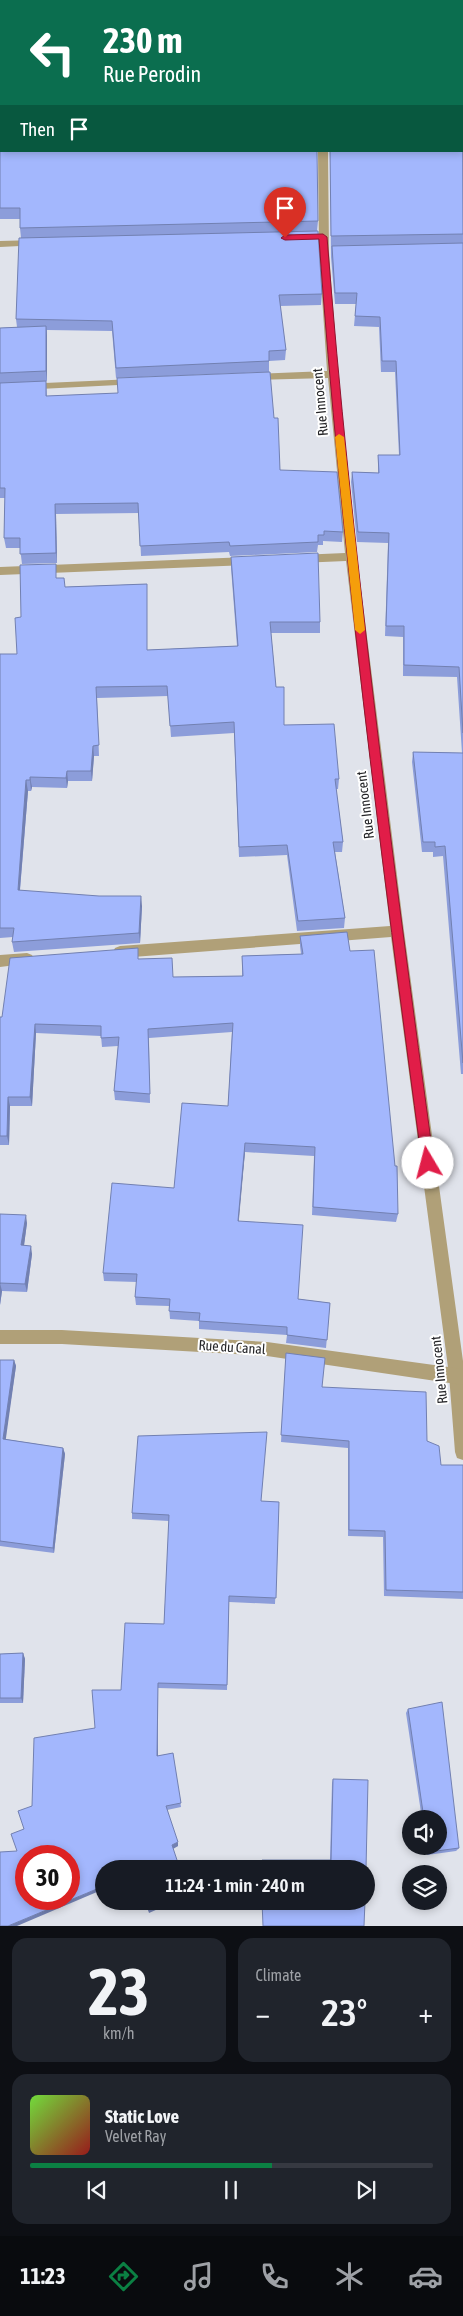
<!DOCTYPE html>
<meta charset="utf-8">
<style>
:root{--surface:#171b24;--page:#20242c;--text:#f1f3f6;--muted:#9ea1a6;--line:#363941;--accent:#0b8043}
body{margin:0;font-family:"Asap Condensed",sans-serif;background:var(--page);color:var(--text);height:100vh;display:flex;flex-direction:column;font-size:19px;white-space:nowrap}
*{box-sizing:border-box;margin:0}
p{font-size:16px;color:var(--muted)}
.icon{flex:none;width:28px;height:28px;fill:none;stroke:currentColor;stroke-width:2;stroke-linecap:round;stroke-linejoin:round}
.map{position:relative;height:1926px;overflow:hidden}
.side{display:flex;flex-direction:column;gap:12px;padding:12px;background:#0d0f14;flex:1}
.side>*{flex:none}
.banner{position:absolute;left:0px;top:0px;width:464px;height:152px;box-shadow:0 2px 8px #0003;background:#0b6e4f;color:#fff;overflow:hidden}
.fabs{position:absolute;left:402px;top:1810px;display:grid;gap:10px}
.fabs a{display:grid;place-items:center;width:45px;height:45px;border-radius:50%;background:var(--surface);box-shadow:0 2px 8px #0003;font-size:25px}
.speed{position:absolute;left:15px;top:1845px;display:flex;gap:10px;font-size:25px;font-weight:700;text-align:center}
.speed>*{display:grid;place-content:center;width:65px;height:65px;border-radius:50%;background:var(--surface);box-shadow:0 2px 8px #0003;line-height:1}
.speed .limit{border:8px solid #d22;background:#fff;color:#111}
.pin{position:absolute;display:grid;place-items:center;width:42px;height:42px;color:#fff;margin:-51px -21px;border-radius:50% 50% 50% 0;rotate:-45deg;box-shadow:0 0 5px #0007}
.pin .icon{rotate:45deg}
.me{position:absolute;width:55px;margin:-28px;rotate:352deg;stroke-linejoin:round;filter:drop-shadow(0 0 4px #0008)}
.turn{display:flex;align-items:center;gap:18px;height:105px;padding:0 20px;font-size:22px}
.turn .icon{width:65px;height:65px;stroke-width:2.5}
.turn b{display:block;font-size:35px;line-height:42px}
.then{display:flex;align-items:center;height:48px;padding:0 20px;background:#0003;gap:10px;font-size:19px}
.big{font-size:38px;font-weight:600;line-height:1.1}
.side .tile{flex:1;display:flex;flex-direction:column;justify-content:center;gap:8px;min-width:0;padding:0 18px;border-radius:15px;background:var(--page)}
.side .dial{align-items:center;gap:0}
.dial b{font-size:65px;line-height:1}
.song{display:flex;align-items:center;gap:15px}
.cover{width:60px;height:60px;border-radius:8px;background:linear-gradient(135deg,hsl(100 70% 55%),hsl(0 70% 35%))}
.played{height:5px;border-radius:2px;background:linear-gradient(90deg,var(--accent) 60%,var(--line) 60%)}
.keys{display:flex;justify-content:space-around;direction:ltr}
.heat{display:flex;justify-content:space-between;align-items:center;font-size:28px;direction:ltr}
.side .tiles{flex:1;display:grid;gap:12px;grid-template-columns:1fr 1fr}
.tile:last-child{grid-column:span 2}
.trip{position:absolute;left:95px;top:1860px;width:280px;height:50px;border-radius:25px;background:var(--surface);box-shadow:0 2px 8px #0003;font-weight:600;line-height:50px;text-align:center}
.dock{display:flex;height:80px;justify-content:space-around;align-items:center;background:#090b0e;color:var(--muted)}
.dock .icon{width:35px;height:35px}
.dock .current{color:var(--accent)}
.dock b{font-size:22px;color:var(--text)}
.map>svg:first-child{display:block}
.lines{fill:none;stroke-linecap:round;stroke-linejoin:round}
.minor{fill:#b0a078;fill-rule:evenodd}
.tertiary{fill:#b0a078;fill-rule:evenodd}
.wall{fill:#8c9dda}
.shaded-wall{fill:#7280b1}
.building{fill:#a3b7fd;stroke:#7280b1;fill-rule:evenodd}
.route{fill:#e11d48;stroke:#92132f}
.slow{fill:#f59e0b}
.labels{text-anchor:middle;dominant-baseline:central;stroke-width:4;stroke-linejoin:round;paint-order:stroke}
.street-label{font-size:14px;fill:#252528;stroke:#fff}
</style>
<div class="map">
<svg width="463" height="1926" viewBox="0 0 463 1926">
<rect width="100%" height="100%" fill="#e0e3eb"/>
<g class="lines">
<g class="minor">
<rect x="275" y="0" width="8" height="1"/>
<path d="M318,151H328L329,252L338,374L357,557L404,931L463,1361V1460L457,1458L455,1452L449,1375L391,937L120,958L115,956L113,952L115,948L120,946L390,926L346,561L299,563L293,559L299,555L345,553L328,378L253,380L248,377L253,374L327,371L319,252Z"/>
<path d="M37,240L40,241V245L0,247V241Z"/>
<path d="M134,379L139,382L138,384L0,391V385Z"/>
<path d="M248,557L254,561L248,565L0,575V567Z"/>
<path d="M27,953L32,955L34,959L32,963L0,967V955Z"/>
</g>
<path class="tertiary" d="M0,1330H62L267,1342L463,1369V1385L267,1356L62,1344H0Z"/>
</g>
<g class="wall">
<path d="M0,0L1,1V151L318,221L317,231L322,294L321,305L280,306L286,350L285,360L269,361V372L116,378L112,331L47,330V381H46L47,396L274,418L280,470L343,532L342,542L323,541V545H318L317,552L230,556L229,552L141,556L139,513L56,514L57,563L22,564L20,548H6L4,538L5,498H0V328L17,327L16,319L21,238L20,228V219H0Z"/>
<path d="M463,0V1074H461L443,856L433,857V852H422L412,762L413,752L462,753L457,677L403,676V637L385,636L388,543L357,542L351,482L352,472L378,473V455H399L395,372H381L379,327L354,326L356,304H335L331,257L330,151H462Z"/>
<path d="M231,557L320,622V633H271L276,687L284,725L339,779L338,789H336L343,842L342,852H335L345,918L344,928L297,931L287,855L239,857L234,733L171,737L168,696L97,698L99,756H94L92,781H68L67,788L32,787L31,791H28L20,890L142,906L140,943L14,952L12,942L13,937L0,938V654H17L21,617L57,578L65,587L147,584V650L237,646L231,568Z"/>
<path d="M300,936L350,951L398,1214L396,1222L312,1215L314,1156L245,1152L238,1221L298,1299L330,1303L326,1348L286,1343L287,1335L199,1329V1321L170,1319L169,1306L136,1305L135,1297L137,1282L104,1281L103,1273L174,1188L228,1106L232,1032L149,1038L150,1103L115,1100L114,1091L118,1046L102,1047L101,1036L36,1033L32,1106H10L9,1145H0V1017H2L139,959L173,977L242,976V956L301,954L300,946Z"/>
<path d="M0,1214L27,1223L24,1245L32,1254L27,1292L2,1291L0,1305Z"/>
<path d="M286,1353L322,1387L427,1441L441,1465H463V1599L384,1596L383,1537L348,1536V1448L281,1442Z"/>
<path d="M0,1360H14L16,1366L5,1439L63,1448L65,1454L54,1553L0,1546Z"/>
<path d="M262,1501L279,1502L275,1604L229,1602L227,1690L158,1688V1756L173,1753L181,1807L167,1810L178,1846L104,1869L17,1851L32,1806L95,1728L121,1690L164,1624L169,1521L132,1519V1513Z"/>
<path d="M23,1653L25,1659L23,1703H0V1654Z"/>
<path d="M408,1709L459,1848L456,1851L427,1855L426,1846H439V1819H422L406,1713Z"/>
<path d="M333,1779L366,1869L330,1860L332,1783Z"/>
</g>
<g class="shaded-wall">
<path d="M46,326L47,336V381L46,371Z"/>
<path d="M55,504L56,514L57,563L56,553Z"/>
<path d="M93,746L94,756L92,781L91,771Z"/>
<path d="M67,771L68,781L67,788L66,778Z"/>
<path d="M30,777L32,787L31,791L30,780Z"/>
<path d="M26,780L28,791L19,900L18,890Z"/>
<path d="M141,896L142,906L140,943L139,933Z"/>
<path d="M35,1024L36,1033L32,1106L30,1097Z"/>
<path d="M8,1097L10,1106L9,1145L7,1136Z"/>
<path d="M245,1143V1152L238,1230V1221Z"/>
<path d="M26,1215L27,1223L23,1253L21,1245Z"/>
<path d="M31,1246L32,1254L27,1292L25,1284Z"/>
<path d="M0,1283L2,1291L0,1305Z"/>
<path d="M14,1360L16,1366L5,1445L3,1439Z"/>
<path d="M63,1448L65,1454L54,1553L53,1548Z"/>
<path d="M23,1653L25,1659L23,1703L21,1698Z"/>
<path d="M158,1683V1761L157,1756Z"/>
<path d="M178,1842V1846L173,1849L172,1845Z"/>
<path d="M104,1886V1889L17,1926H8Z"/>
<path d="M168,1901H176L149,1913L148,1910Z"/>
</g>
<g class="building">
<path d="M0,0H235L236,1H1V96V95H0Z"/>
<path d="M320,0H463V1H301Z"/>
<path d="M462,7L463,234L331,236L330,151H462Z"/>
<path d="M0,103H1V151H317L318,221L20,228V208H0Z"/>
<path d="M318,231L322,294L279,295L286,350L269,351V361L116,368L112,321L16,319L19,238Z"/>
<path d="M463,243V733L459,667L404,665V626H386L389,533L358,532L352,472L379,473L378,455H400L396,361H382L380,317L355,316L357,293H335L332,246Z"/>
<path d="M46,326V371L0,373V328Z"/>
<path d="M270,372L274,418H278L280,470L337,472L343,532L324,531V535H318V542L230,546L229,542L140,546L138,503L55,504L56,553L20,554V538H4L5,488H0V383L46,381V396L118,393L117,378Z"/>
<path d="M318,553L320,622H270L276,687H284V725L334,724L339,779H335L343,842H333L345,918L298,921L287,845L239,847L234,722L170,726L167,686L96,687L99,745L93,746L91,771H67L66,778L30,777V780H26L18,890L99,896H141L139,933L12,942L14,928H0V654H17L15,618L21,617L20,565L56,564V578H64L65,587L147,584V650L238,646L231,557Z"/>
<path d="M413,752L463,753V1063L445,846L435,847V842H423Z"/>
<path d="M347,932L350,951L374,950L395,1166H397L398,1214L313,1207L315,1147L245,1143L238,1221L303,1225L298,1299L330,1303L327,1340L287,1335V1327L199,1321L200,1313L169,1311L170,1299L135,1297L137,1274L103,1273L112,1183L174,1188L182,1103L228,1106L233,1023L148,1029L150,1094L114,1091L119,1037L101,1038V1026L35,1024L30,1097H8L7,1136H0V1017H2L10,958L138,948V959L172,958L173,977L243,976L242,956L303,954L300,936Z"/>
<path d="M0,1214L26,1215L21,1245L31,1246L25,1284L0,1283V1284Z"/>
<path d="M286,1353L325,1358L322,1387L426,1392L427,1441L439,1446L441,1465H463V1592L386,1590L385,1531L349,1530V1441L281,1435Z"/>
<path d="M0,1360H14L3,1439L63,1448L53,1548L0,1541Z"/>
<path d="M267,1432L261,1501L279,1502L276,1598L229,1596L227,1685L158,1683L157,1756L173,1753L181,1803L166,1806L178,1842L172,1845L180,1869H104V1886L8,1926H0V1852L17,1851L11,1834L24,1829L18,1811L32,1806L34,1738L95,1728L92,1690H121L125,1623L164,1624L169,1515L132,1513L138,1436ZM26,1856H69V1899H26Z"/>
<path d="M23,1653L21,1698H0V1654Z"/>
<path d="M442,1702L459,1848L429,1852L428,1846H439V1819H424L408,1709Z"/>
<path d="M333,1779L368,1780L366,1869H262V1860H331Z"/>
<path d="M146,1901H168L148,1910Z"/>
<path d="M262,1901H365L364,1926H263Z"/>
</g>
<path class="route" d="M323,234L327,237C351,547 392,855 434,1163L432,1167L428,1168L424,1167L422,1163C381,856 341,548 319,239L285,240L281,238L285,235Z"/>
<path class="slow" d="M339,434L344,437L365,630L360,634L355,630L335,437Z"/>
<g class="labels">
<g class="street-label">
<text transform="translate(320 402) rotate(-95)">Rue Innocent</text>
<text transform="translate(365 805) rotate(-97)">Rue Innocent</text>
<text transform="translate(232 1347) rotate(4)">Rue du Canal</text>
<text transform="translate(439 1370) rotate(-96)">Rue Innocent</text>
</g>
</g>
</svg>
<div class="fabs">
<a><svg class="icon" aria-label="sound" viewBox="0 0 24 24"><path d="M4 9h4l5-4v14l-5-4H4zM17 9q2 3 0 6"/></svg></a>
<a><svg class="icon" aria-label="layers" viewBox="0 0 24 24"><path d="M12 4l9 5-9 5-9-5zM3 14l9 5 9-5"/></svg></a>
</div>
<div class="speed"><div class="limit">30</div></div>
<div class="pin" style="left:285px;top:238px;background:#d93025"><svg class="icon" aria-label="arrive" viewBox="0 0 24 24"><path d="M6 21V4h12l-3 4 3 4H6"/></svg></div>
<svg class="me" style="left:428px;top:1163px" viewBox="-20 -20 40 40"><circle r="19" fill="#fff"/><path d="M0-13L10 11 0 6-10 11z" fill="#e11d48"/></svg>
<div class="trip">11:24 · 1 min · 240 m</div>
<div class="banner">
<div class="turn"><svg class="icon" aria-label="left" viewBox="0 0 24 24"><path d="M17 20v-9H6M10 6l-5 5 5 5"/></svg><div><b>230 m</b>Rue Perodin</div></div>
<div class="then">Then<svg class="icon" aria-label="arrive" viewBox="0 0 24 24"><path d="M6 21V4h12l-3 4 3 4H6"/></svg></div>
</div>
</div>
<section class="side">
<div class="tiles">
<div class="tile dial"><b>23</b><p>km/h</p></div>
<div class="tile"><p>Climate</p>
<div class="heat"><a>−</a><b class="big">23°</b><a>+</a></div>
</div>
<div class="tile">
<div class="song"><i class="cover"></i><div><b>Static Love</b><p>Velvet Ray</p></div></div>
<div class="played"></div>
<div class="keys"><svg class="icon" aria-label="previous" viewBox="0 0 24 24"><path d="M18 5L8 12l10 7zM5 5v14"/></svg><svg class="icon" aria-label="pause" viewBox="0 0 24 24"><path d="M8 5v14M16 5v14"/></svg><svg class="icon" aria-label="next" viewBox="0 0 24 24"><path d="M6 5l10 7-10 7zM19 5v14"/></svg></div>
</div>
</div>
</section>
<nav class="dock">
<b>11:23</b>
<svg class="icon current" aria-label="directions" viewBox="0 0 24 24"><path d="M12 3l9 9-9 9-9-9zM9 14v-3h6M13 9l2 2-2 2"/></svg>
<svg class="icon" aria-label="music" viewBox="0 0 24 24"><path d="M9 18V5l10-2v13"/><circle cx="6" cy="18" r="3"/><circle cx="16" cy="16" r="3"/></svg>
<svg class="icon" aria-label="phone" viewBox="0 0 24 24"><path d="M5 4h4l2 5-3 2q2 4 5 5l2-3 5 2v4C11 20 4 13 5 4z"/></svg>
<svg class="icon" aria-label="climate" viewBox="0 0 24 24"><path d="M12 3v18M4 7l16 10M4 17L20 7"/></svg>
<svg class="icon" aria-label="car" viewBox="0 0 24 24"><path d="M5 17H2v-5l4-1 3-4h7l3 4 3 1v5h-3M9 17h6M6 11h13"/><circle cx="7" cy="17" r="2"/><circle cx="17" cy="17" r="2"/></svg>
</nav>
